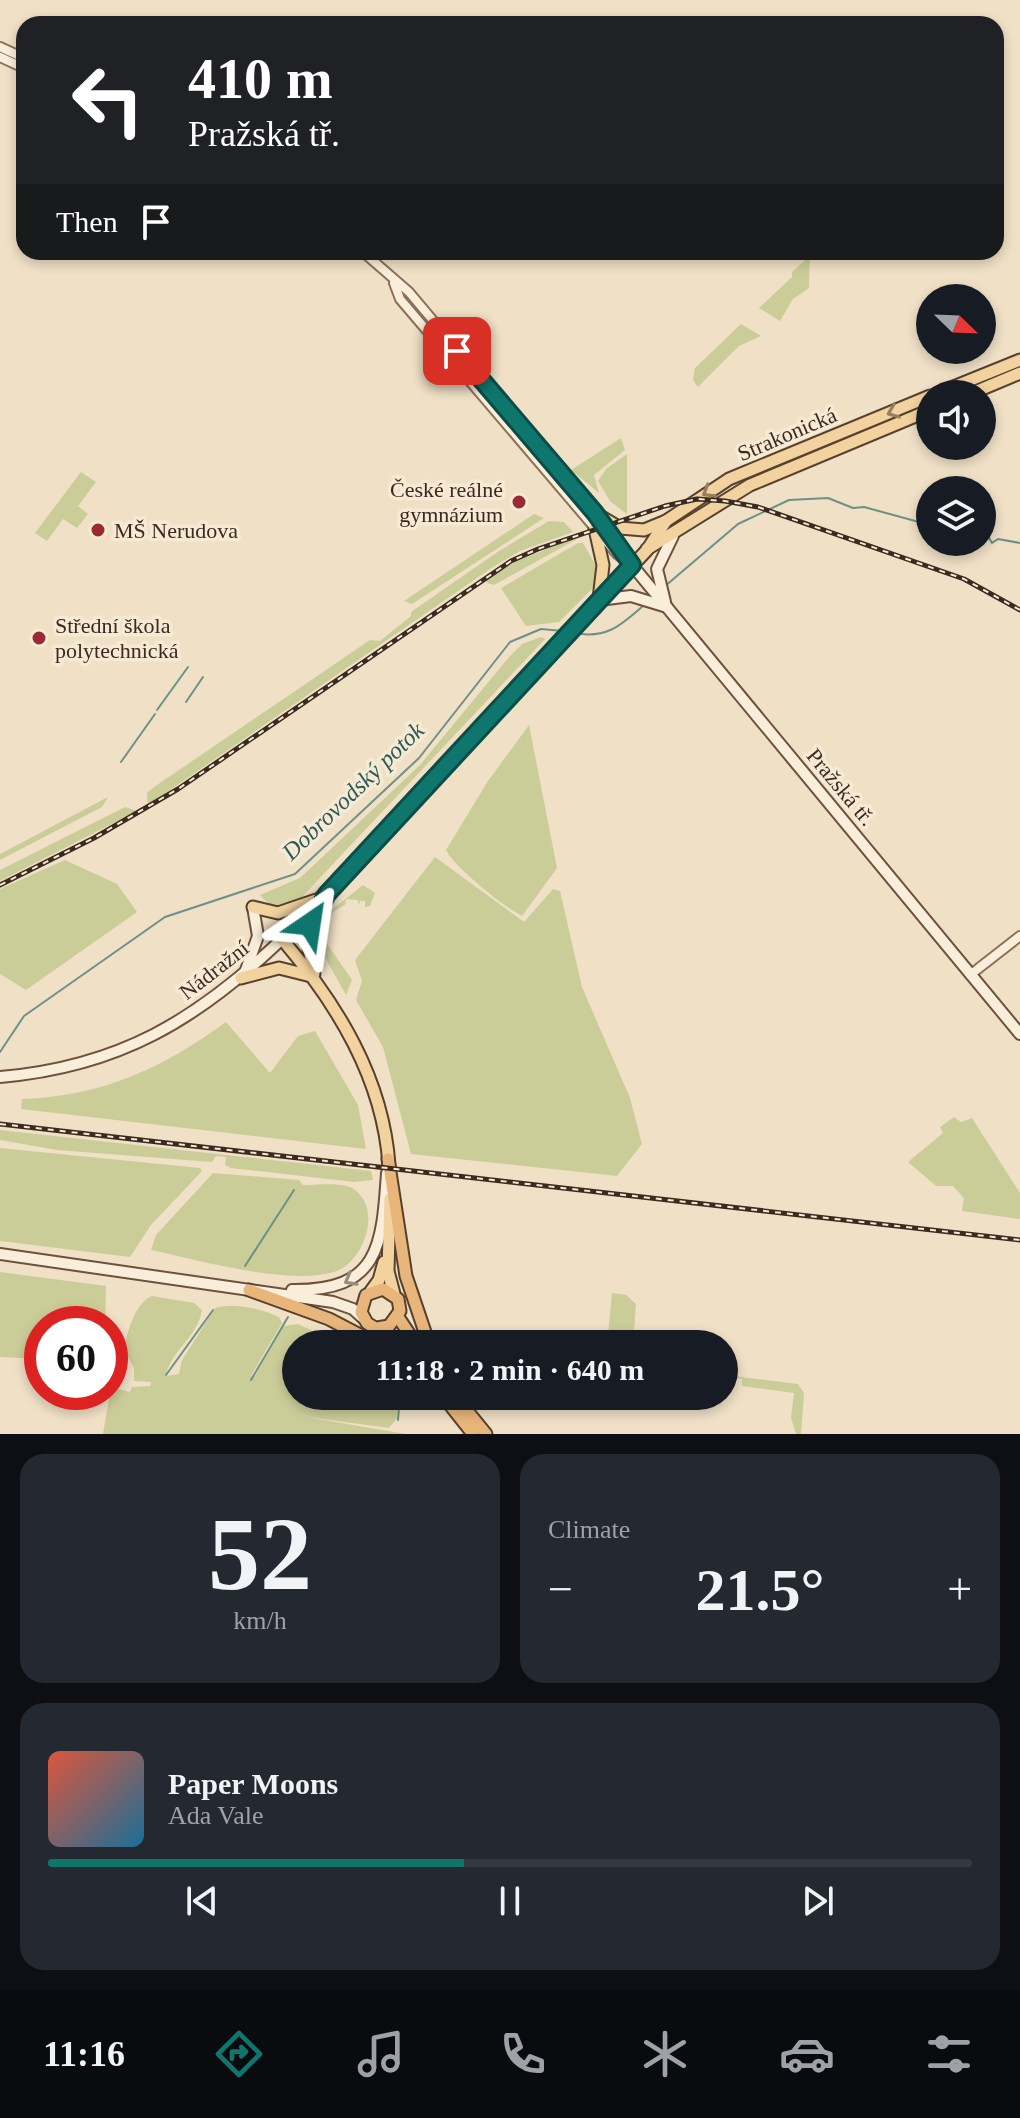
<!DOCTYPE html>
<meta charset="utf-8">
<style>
:root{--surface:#171b24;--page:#242831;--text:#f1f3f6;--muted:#9ea1a6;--line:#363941;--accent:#0f766e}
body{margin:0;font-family:Georgia,serif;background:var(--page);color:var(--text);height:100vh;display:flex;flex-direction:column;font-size:30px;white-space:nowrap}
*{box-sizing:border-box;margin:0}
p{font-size:26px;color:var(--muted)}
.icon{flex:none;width:44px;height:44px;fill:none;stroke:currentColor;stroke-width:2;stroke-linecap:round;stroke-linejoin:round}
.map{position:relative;height:1434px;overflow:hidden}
.side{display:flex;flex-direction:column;gap:20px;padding:20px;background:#0d0f14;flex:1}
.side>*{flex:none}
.hud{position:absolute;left:16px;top:16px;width:988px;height:244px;border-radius:24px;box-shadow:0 4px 12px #0003;background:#202124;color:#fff;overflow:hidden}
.needle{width:52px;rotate:113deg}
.controls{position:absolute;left:916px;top:284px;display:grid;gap:16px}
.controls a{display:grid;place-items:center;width:80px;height:80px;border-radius:50%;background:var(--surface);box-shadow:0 4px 12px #0003;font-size:40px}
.speed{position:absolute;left:24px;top:1306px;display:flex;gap:16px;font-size:40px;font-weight:700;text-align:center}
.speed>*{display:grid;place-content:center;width:104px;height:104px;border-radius:50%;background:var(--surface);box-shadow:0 4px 12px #0003;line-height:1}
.speed .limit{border:12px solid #d22;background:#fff;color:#111}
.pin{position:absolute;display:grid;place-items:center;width:68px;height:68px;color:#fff;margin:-34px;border-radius:16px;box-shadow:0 4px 12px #0006}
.me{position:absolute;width:88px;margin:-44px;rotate:32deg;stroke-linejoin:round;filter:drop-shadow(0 0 6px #0008)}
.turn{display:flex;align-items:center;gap:28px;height:168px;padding:0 40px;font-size:36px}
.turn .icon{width:104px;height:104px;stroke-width:2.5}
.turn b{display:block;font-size:56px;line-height:68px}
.then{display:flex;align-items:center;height:76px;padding:0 40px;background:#0003;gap:16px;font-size:30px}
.big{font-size:60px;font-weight:700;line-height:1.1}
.side .widget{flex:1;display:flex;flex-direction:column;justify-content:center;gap:12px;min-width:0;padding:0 28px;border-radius:24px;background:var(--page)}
.side .dial{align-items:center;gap:0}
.dial b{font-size:104px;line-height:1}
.song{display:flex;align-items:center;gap:24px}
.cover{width:96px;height:96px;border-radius:12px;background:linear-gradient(135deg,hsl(10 70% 55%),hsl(200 70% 35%))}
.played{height:8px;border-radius:4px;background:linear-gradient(90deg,var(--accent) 45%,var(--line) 45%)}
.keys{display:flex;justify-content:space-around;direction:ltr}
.heat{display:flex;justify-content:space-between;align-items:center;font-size:44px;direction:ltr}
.side .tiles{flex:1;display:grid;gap:20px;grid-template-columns:1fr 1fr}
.widget:last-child{grid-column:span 2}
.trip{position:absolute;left:282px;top:1330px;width:456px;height:80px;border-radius:40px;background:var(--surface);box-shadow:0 4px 12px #0003;font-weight:700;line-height:80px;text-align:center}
.tabs{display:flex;height:128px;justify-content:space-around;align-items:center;background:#090b0e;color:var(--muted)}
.tabs .icon{width:56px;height:56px}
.tabs .current{color:var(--accent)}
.tabs b{font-size:36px;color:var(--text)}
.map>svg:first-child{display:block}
.green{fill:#cbcd99}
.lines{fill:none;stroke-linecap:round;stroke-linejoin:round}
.stream{stroke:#6d9186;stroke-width:2}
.tertiary-casing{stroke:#8b715b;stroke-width:12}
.secondary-casing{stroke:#6c523e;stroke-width:14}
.primary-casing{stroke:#58402f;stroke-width:15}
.trunk-casing{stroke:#58402f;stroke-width:15}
.tertiary{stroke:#f9eed9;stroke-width:8}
.secondary{stroke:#f9eed9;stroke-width:10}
.primary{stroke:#f2d29e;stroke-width:11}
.trunk{stroke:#e8b67a;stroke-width:11}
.rail-casing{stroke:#3b2a1f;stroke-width:5}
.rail{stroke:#f6ead5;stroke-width:2;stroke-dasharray:6;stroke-linecap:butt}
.oneway{stroke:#967e5e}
.oneway2{stroke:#9a8c7c}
.route-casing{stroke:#0a4d48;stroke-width:20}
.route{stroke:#0f766e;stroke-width:14}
.poi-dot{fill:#9a2a33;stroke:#f6ead5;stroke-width:3}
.labels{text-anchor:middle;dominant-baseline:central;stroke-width:7;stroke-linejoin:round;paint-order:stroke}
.street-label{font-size:22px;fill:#3b2a1f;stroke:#f6ead5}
.poi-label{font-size:22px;fill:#3b2a1f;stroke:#f6ead5;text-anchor:start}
.water-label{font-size:24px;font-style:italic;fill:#2e5a55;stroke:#f6ead5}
</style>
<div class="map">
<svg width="1020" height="1434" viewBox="0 0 1020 1434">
<rect width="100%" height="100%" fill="#efe0c6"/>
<g class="green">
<path d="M805,252H810L809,288L793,299L780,321L759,308L792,277V272L805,260Z"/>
<path d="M741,324L761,336L739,346L698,387L693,380L695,368Z"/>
<path d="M621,438L625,450L594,475L599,493L571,470Z"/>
<path d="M627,454V514L610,501L598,481L606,469Z"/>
<path d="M81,472L96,482L78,506L88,514L77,528L63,519L47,541L35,533Z"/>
<path d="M534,514L544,518L412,604L404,601Z"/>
<path d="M549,521L564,522L573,532L520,551L490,569L150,804L147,801V793L154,787L370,640L380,641L411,616V612L499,551Z"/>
<path d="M572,539H577L494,585L487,583V579L517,561Z"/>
<path d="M578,543H583L599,571L593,588L559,622L526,626L501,588Z"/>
<path d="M541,637L545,639L301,898C286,909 273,911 260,895L300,878L420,765L509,657L522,644Z"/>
<path d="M529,725L557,868L522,916C504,907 454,867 446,850L488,781Z"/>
<path d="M108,797L102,807L0,860V854Z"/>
<path d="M125,807L137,811L0,881V870Z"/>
<path d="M435,857L524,922L553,889L560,891L582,987L630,1098L642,1144L617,1176L411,1154L383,1047L356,1000L362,981L355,960Z"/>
<path d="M65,860L117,884L137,912L26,990L0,974V889Z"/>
<path d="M363,885L375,893L370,906L365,907V901H360L358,906V900L346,899L345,905L334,911L319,932L352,980L346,995L317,943L311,940L320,919Z"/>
<path d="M226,1022L270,1073L298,1036L315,1031L358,1105L366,1149L21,1109L22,1099C103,1096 161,1069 226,1022Z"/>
<path d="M954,1117L961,1122L972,1118L1020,1193V1219L962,1211L964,1198L953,1186H936L908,1162L943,1133L940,1127Z"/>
<path d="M0,1130L371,1171L373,1180L354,1182L231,1168L225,1165L226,1157L216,1156L212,1162L57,1150L0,1140Z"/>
<path d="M0,1148L200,1168L202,1171L151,1225L130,1257L0,1241Z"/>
<path d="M213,1173L299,1180L303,1185C317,1185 340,1182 352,1188C384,1207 364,1263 334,1272C288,1286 199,1260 151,1250L156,1235Z"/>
<path d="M0,1272L106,1286L105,1324H42V1359L0,1357Z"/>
<path d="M612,1293L626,1295L636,1304L633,1344H607Z"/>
<path d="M152,1296L194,1303L202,1310C198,1337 170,1351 166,1376L179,1374L182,1360L215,1308C234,1302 261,1309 279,1317L282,1323L251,1376H255L283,1326L298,1324L340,1344H296V1396H398L397,1418L389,1428L300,1416L406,1434H103L111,1387L130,1392L132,1387L150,1386L151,1382L134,1381V1368L124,1350C127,1332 135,1303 152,1296Z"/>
<path d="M724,1375L798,1384L804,1393L801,1434H796L791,1418L794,1393L742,1386V1379Z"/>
</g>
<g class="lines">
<g class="stream">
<path d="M982,537L988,536L992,543L998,539L1020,543"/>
<path d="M664,587L738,524L789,500L828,498L853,508L864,507L930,525"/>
<path d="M574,633C607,639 620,626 644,605"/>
<path d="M186,702L203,677"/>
<path d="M157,710L188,667"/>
<path d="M121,762L155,714"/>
<path d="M0,1052L24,1016L165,917L295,874L419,758L510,642L541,629L563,631"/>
<path d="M245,1266L294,1190"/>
<path d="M166,1375L213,1310"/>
<path d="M251,1380L288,1317"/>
<path d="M398,1420L400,1396"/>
</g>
<defs>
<g id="tertiary">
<path d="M0,47L24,58"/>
<path d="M0,57L24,68"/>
<path d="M363,252L409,292L595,513L632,565"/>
<path d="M394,283L400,299L617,554L631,564"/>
<path d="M970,975L1020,936"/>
</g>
<g id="secondary">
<path d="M632,565L1020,1034"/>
<path d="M599,600L631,596L667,607"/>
<path d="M665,602L657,569L673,536"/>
<path d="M246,970L258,936L253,907"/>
<path d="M0,1077C119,1067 197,1020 282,939"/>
<path d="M0,1254L333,1302L353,1309L363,1318"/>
<path d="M292,1290C379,1291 382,1247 387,1173"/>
</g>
<g id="primary">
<path d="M936,394L1020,360"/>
<path d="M970,394L1020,373"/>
<path d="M595,513L620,528L644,530L666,521L729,479L930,396"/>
<path d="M595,529L603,565L599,599"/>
<path d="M647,549L750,485L930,410"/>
<path d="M253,907L278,913L316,900"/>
<path d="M314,974L307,939L317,910"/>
<path d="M241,978L279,968L311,976"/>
<path d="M389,1165C383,1078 337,1004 282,939L647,550L666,521"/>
<path d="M390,1199L388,1271L394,1294"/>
<path d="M371,1291L379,1280L384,1262"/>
</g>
<g id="trunk">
<path d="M388,1159L406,1276L429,1344"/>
<path d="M249,1290L329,1319L377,1344"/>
<path d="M398,1317L416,1344"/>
<path d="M377,1328L389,1326L400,1311L398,1299L383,1289L366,1295L361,1312L367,1323L400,1344"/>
<path d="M443,1396L473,1434"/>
<path d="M455,1396L486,1434"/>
</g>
</defs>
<use href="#tertiary" class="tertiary-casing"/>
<use href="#secondary" class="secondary-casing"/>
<use href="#primary" class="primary-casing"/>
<use href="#trunk" class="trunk-casing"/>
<use href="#tertiary" class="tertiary"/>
<use href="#secondary" class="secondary"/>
<use href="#primary" class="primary"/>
<use href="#trunk" class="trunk"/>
<defs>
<g id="rail">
<path d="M0,885L94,838L178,789L511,561L538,549L665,506L697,499L725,501L758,507L964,579L1020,610"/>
<path d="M0,1124L1020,1240"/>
</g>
</defs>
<use href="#rail" class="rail-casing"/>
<use href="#rail" class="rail"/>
</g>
<defs><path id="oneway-chevron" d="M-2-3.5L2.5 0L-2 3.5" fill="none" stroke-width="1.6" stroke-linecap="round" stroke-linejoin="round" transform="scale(2)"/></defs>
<g class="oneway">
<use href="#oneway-chevron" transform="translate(893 412) rotate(158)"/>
<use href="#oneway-chevron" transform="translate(708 492) rotate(149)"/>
</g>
<use class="oneway2" href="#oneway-chevron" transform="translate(350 1280) rotate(151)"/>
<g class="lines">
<defs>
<path id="route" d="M310,924L327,894L632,565L595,513L457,351"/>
</defs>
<use href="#route" class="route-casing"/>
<use href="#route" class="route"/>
</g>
<g class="poi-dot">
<circle cx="519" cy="502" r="8"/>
<circle cx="98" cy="530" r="8"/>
<circle cx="39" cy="638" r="8"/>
</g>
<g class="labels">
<g class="street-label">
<text transform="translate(787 434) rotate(-23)">Strakonická</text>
<text transform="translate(841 787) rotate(50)">Pražská tř.</text>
<text transform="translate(214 970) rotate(-38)">Nádražní</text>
</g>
<g class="poi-label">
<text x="503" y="489" text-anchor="end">České reálné<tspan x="503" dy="25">gymnázium</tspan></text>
<text x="114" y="530">MŠ Nerudova</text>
<text x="55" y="625">Střední škola<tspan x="55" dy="25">polytechnická</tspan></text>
</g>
<g class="water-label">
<text transform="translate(353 791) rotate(-44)">Dobrovodský potok</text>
</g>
</g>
</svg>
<div class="controls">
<a><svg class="needle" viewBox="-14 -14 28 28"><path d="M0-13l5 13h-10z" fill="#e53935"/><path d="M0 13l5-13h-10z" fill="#9ea1a6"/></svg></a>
<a><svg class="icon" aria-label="sound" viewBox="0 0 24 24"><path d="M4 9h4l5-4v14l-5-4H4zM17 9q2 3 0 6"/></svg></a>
<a><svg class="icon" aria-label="layers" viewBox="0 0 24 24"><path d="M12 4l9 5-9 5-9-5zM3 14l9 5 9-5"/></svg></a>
</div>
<div class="speed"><div class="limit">60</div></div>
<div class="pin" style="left:457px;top:351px;background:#d93025"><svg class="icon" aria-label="arrive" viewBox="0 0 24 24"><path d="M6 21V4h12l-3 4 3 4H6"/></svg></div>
<svg class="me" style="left:310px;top:924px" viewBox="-20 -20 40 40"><path d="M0-17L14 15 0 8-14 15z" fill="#0f766e" stroke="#fff" stroke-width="4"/></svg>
<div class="trip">11:18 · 2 min · 640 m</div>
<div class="hud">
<div class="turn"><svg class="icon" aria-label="left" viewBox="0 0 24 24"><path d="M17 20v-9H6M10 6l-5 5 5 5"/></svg><div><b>410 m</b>Pražská tř.</div></div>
<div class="then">Then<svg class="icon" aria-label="arrive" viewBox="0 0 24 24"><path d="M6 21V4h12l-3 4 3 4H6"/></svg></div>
</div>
</div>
<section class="side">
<div class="tiles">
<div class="widget dial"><b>52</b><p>km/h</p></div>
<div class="widget"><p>Climate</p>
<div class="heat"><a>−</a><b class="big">21.5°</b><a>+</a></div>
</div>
<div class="widget">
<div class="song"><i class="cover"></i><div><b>Paper Moons</b><p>Ada Vale</p></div></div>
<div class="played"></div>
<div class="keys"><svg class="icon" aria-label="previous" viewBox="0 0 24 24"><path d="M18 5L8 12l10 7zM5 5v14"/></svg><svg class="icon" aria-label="pause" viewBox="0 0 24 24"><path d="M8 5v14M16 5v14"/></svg><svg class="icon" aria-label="next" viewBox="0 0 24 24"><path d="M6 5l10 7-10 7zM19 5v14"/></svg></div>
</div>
</div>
</section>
<nav class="tabs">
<b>11:16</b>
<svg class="icon current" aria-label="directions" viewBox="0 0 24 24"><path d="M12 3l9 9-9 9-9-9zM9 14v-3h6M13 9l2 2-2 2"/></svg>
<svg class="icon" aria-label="music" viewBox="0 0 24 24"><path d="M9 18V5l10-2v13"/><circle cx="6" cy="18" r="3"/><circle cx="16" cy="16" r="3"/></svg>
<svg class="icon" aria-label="phone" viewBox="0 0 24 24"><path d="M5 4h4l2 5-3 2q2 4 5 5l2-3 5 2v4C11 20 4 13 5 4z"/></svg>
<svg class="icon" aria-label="climate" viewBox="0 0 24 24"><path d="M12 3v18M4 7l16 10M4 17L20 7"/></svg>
<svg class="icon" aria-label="car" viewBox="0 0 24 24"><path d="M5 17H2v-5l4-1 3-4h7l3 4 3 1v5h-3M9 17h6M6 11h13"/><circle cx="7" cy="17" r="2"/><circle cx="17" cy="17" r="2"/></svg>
<svg class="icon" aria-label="filters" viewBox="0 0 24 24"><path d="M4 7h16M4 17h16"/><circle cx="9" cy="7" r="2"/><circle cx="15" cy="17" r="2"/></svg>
</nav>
